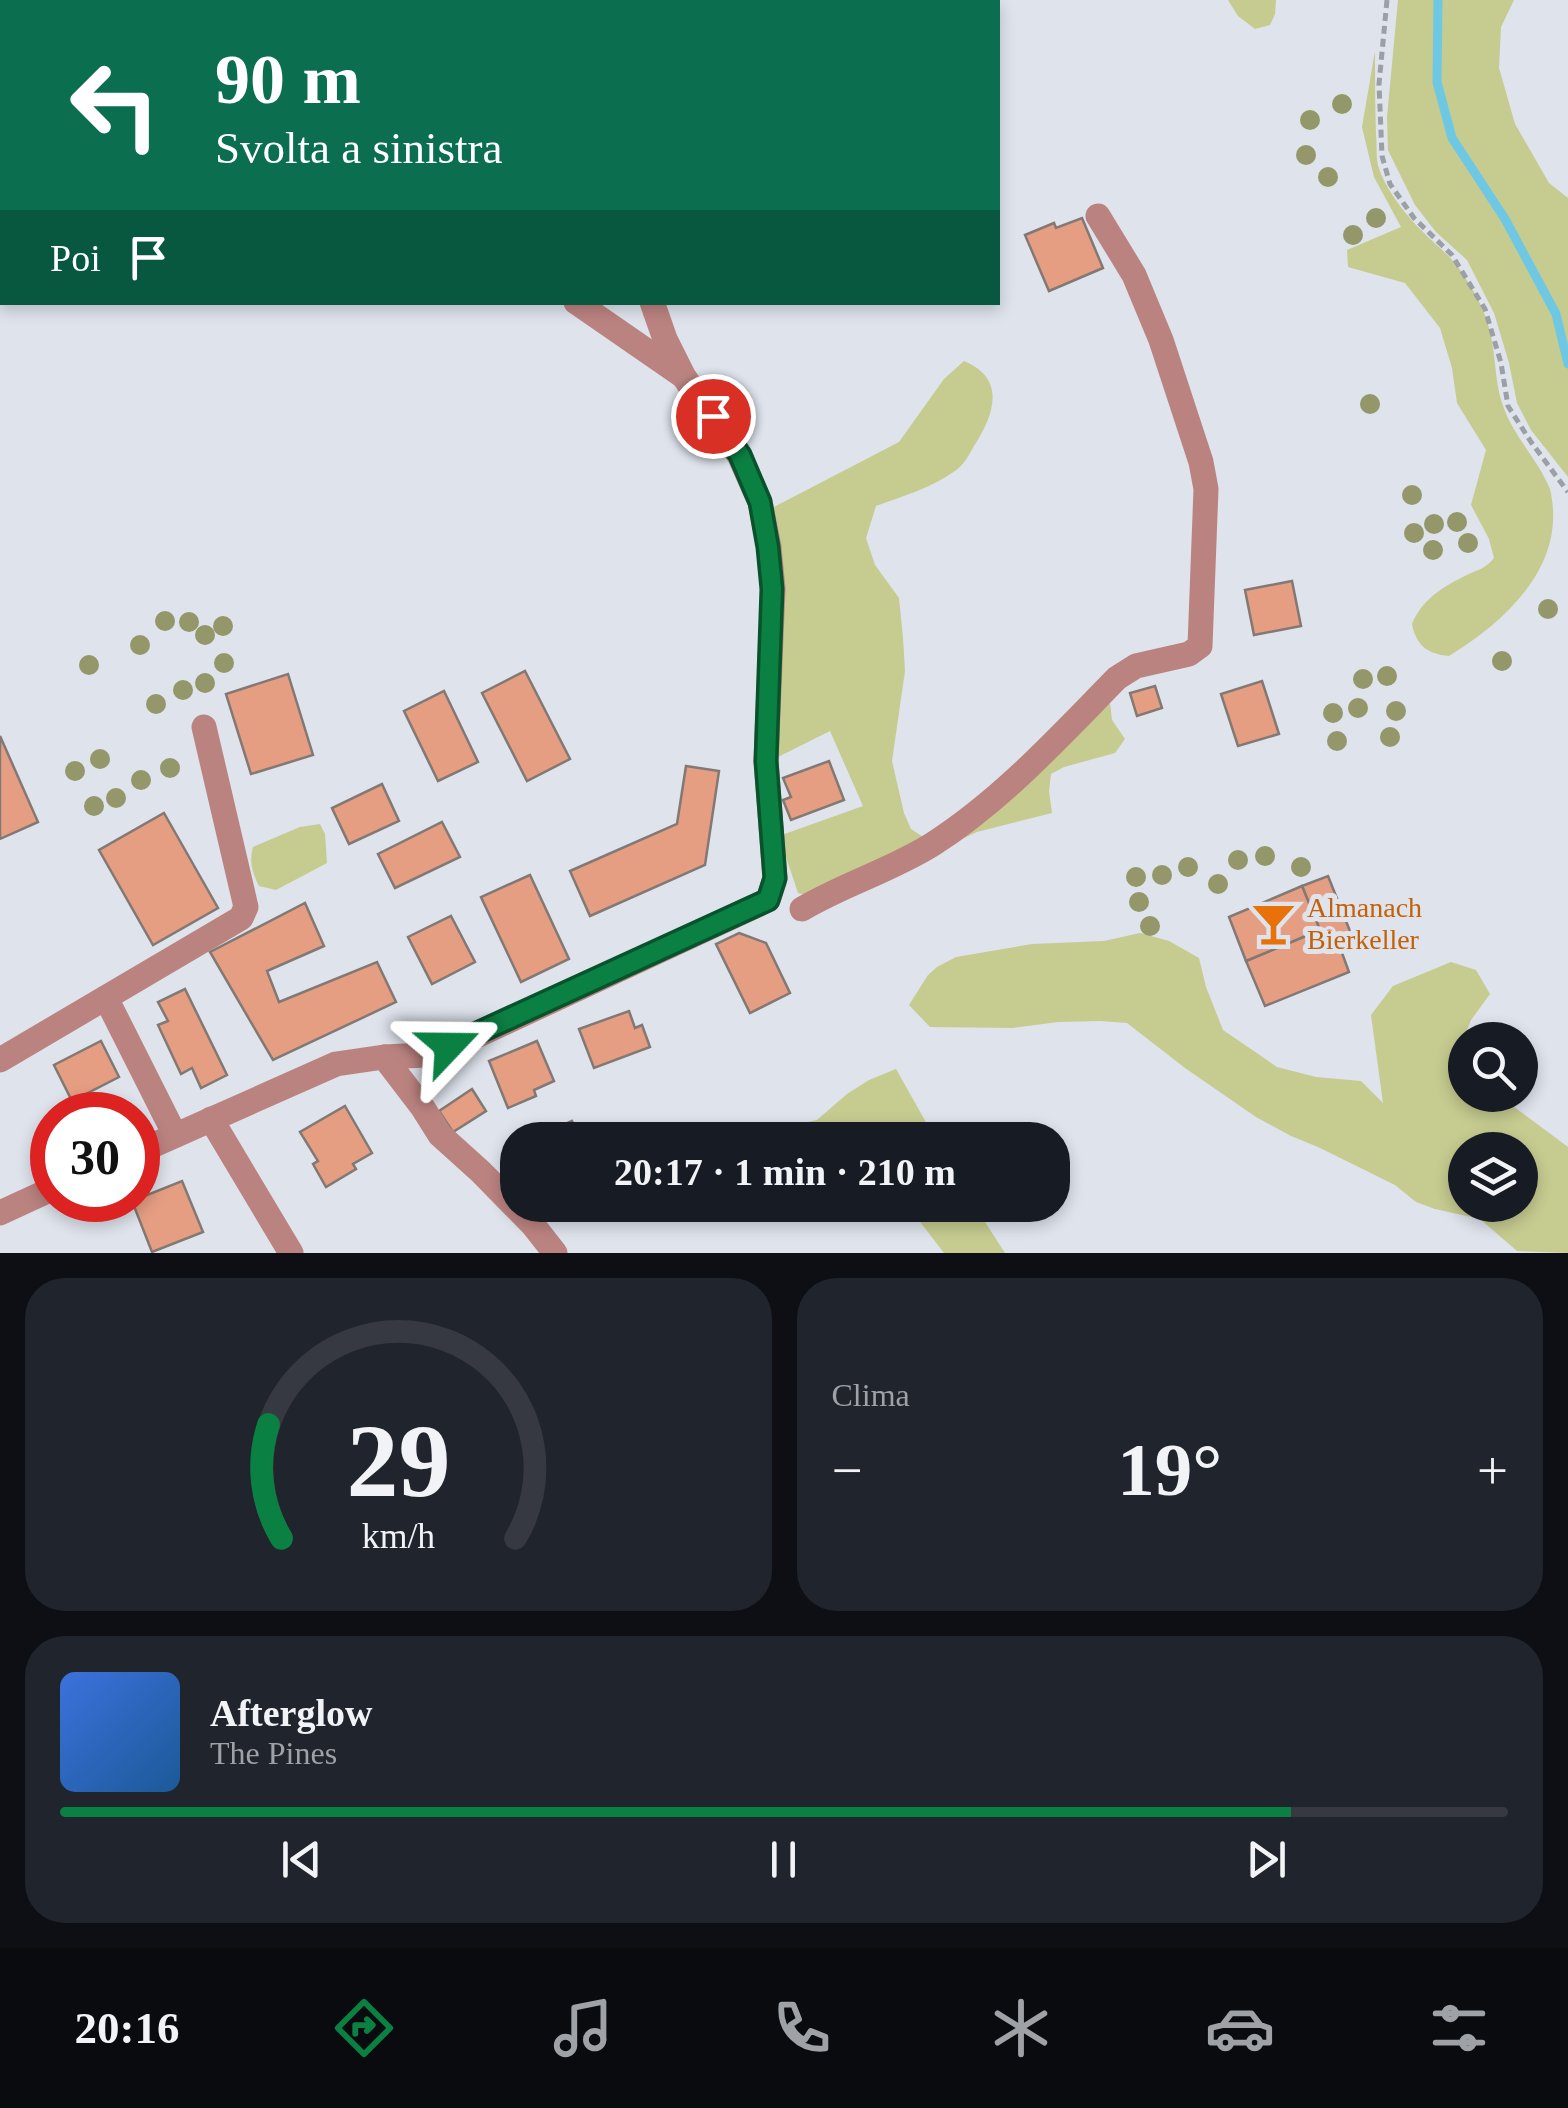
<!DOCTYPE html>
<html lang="it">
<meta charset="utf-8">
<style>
:root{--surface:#171b24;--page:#20242c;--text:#f1f3f6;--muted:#9ea1a6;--line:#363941;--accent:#0b8043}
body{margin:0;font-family:"Times New Roman",serif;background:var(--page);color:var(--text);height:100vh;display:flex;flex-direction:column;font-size:38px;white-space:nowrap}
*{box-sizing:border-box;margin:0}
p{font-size:32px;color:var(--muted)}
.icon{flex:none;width:55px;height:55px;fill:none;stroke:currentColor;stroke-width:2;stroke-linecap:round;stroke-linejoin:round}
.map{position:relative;height:1253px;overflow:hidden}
.details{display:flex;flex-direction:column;gap:25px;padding:25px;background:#0d0f14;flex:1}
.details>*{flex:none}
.top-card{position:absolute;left:0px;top:0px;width:1000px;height:305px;box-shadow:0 5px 15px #0003;background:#0b6e4f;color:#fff;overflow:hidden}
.tools{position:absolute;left:1448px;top:1022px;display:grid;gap:20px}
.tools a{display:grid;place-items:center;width:90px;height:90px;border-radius:50%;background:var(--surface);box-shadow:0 5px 15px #0003;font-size:50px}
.speed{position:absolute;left:30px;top:1092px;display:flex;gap:20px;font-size:50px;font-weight:700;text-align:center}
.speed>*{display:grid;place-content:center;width:130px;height:130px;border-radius:50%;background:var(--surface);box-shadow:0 5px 15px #0003;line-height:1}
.speed .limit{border:15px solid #d22;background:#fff;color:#111}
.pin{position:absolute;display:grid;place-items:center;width:85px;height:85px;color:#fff;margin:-42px;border:5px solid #fff;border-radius:50%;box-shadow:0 2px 10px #0007}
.me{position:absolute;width:110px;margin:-55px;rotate:67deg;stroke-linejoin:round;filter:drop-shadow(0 0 8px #0008)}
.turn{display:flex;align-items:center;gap:35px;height:210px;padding:0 50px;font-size:45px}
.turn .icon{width:130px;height:130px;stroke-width:2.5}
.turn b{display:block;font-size:70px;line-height:85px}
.then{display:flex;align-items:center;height:95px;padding:0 50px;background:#0003;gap:20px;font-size:38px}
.big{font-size:75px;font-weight:700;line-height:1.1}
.details .tile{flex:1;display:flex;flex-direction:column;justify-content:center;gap:15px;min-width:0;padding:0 35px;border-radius:40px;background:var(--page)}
.details .dial{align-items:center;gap:0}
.dial svg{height:260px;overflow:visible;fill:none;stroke:var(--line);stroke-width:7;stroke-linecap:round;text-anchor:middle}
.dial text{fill:var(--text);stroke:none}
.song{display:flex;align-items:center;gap:30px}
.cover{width:120px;height:120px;border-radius:15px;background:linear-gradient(135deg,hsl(220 70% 55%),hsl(210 70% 35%))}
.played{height:10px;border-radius:5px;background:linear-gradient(90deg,var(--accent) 85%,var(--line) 85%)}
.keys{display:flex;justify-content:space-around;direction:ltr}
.heat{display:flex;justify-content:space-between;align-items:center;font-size:55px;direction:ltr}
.details .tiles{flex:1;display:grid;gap:25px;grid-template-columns:1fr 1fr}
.tile:last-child{grid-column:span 2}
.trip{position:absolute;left:500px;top:1122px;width:570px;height:100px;border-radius:40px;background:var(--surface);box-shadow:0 5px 15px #0003;font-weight:700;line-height:100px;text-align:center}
.tab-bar{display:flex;height:160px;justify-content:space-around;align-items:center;background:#090b0e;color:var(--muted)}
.tab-bar .icon{width:70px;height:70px}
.tab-bar .current{color:var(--accent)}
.tab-bar b{font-size:45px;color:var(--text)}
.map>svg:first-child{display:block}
.green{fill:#c6cb90;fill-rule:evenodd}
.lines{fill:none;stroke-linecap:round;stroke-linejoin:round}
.stream{stroke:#6ec8e4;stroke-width:9}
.building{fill:#e69e83;stroke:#827874;stroke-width:2.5}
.path{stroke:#9c9fa6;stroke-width:5;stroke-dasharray:8 5;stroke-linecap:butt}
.minor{stroke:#bb8380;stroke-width:25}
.tree{fill:#93976a}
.route-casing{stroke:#07532c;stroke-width:25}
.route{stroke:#0b8043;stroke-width:18}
.labels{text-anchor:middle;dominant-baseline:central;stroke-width:10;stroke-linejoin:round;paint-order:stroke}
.food-label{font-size:28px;fill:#c56008;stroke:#dee3ec;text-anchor:start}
</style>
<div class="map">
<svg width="1568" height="1253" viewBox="0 0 1568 1253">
<rect width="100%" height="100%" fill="#dee3ec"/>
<g class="green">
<path d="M0,0H499V2H2V9Z"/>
<path d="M1228,0H1276L1275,14L1270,25L1255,29L1238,16Z"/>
<path d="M1398,0H1514L1501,27L1499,68L1515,124L1549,183L1568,198V477L1531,430L1517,403L1509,363L1494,313L1467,260L1436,232L1415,205L1388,150L1387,117Z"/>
<path d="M1375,51C1375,79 1375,107 1376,135C1377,145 1376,156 1378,165C1384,187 1404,213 1420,229C1434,244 1451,255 1462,273C1473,289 1484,308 1489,328C1496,352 1494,378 1502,403C1512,435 1538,459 1550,489C1568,565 1506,621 1449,656C1427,654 1416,645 1412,624C1422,599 1444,586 1467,575C1479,569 1485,569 1494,558L1489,539L1471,505L1486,450L1457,403L1452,368L1440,328L1405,283L1348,267L1347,250L1401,227L1374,177L1362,127Z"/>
<path d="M964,361C1007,379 994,415 974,446C969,455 964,465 955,471C931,488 903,496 876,506L866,538L875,565L899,598L903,638L905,671L892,761L904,813L911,829L931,842L812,897L798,893L779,836L863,806L830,731L774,759L772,508L899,442L944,379Z"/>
<path d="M1110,703L1112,720L1125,739L1115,753L1064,767L1051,774L1049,791L1052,813L977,832L960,840Z"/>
<path d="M320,824L325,834L327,863L276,890L259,886C252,872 249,862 253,847L300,827Z"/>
<path d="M1140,933L1169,941L1199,958L1206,987L1223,1030L1277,1067L1316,1077L1361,1081L1383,1103L1371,1015L1393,986L1451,962L1476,970L1490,994L1471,1020L1463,1040L1465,1095H1498L1568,1147V1253L1517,1251L1480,1219L1435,1209L1416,1202L1395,1185L1318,1147L1291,1136L1256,1117L1185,1068L1127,1023L1100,1021L1058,1022L1013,1028L930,1027L909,1005L928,975L937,967L956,957L1032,944L1104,941ZM1465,1150H1520V1205H1465Z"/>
<path d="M896,1069L936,1140H781V1136L788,1126L817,1120L847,1094L869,1080Z"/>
<path d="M907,1205H974L1005,1253H944Z"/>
</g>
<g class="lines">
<path class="stream" d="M1438,0L1437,82L1452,138L1505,219L1556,314L1568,364"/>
</g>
<g class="building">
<path d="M0,50L2,55V120L0,122Z"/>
<path d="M2,210V274L0,275V211Z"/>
<path d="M1082,218L1103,268L1049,291L1025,235L1054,223L1056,228Z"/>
<path d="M1292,581L1301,626L1254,635L1245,590Z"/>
<path d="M525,671L570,759L527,781L482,693Z"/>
<path d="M288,674L313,755L251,774L226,694Z"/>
<path d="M1262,681L1279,734L1238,746L1221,694Z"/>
<path d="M1155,686L1162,708L1137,716L1130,693Z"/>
<path d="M444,691L478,762L438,781L404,711Z"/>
<path d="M0,736L38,822L0,839Z"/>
<path d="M829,761L844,800L791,820L783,800L791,797L783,778Z"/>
<path d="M686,766L719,771L705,865L590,916L570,871L677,824Z"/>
<path d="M382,784L399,821L349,844L332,808Z"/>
<path d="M164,813L218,908L153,945L99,850Z"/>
<path d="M442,822L460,857L395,888L378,854Z"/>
<path d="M530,875L569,959L521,982L481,897Z"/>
<path d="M1328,876L1352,936L1338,942L1349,972L1265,1006L1246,961L1320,930L1302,886Z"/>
<path d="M1302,886L1320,930L1246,961L1229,917Z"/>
<path d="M305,903L324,946L267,971L279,1002L377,962L396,1002L273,1060L210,952Z"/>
<path d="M451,916L475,962L432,984L408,937Z"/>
<path d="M739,933L766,943L790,993L750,1013L716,944Z"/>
<path d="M185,989L227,1075L201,1088L192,1068L181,1074L158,1025L168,1021L158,1002Z"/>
<path d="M629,1011L635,1028L642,1025L650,1047L594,1068L579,1029Z"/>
<path d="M101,1041L119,1077L72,1101L54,1065Z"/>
<path d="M537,1041L554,1081L534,1090L536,1096L508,1108L489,1061Z"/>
<path d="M472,1089L486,1111L453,1132L439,1111Z"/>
<path d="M345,1106L372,1153L353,1164L356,1169L326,1187L313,1164L318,1161L300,1132Z"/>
<path d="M572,1121L581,1140H530Z"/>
<path d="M182,1181L203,1232L152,1252L132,1201Z"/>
</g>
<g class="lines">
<path class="path" d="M1387,0L1379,84L1382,156L1390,184L1414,218L1452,255L1485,309L1501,363L1508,406L1531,442L1568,492"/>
<g class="minor">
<path d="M0,171L2,170"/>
<path d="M576,302L683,376"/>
<path d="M802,909C844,884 892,870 933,844C1003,799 1059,737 1117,678L1136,666L1189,654L1200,646L1206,489L1201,462L1161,340L1134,275L1098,216"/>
<path d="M106,998L175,1135"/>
<path d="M384,1057L423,1108L440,1135L481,1172L533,1225L555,1253"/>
<path d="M0,1060L241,918L246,907L204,727"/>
<path d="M211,1119L291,1253"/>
<path d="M138,1152L336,1064L384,1057L426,1055L472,1038L768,900L775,879L766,761L773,589L769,547L760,502L739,455L684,377L665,339L652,302"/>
<path d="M0,1213L52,1189"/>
</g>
</g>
<g class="tree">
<circle cx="1342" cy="104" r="10"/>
<circle cx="1310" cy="120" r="10"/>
<circle cx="1306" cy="155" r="10"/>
<circle cx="1328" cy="177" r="10"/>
<circle cx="1376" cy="218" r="10"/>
<circle cx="1353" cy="235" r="10"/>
<circle cx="1370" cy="404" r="10"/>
<circle cx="1412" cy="495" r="10"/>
<circle cx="1457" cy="522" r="10"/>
<circle cx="1434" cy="524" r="10"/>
<circle cx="1414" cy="533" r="10"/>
<circle cx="1468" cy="543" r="10"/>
<circle cx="1433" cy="550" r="10"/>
<circle cx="1548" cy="609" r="10"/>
<circle cx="165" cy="621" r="10"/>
<circle cx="189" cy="622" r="10"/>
<circle cx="223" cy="626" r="10"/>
<circle cx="205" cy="635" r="10"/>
<circle cx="140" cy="645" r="10"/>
<circle cx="1502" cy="661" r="10"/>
<circle cx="224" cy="663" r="10"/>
<circle cx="89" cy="665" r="10"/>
<circle cx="1387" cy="676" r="10"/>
<circle cx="1363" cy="679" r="10"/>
<circle cx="205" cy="683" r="10"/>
<circle cx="183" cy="690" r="10"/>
<circle cx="156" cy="704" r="10"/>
<circle cx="1358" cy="708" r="10"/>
<circle cx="1396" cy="711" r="10"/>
<circle cx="1333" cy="713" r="10"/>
<circle cx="1390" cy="737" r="10"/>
<circle cx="1337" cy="741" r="10"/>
<circle cx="100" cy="759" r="10"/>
<circle cx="170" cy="768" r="10"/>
<circle cx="75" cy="771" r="10"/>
<circle cx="141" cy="780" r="10"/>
<circle cx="116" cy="798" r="10"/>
<circle cx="94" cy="806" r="10"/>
<circle cx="1265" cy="856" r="10"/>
<circle cx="1238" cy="860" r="10"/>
<circle cx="1188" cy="867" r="10"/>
<circle cx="1301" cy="867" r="10"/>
<circle cx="1162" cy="875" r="10"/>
<circle cx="1136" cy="877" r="10"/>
<circle cx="1218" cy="884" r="10"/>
<circle cx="1139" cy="902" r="10"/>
<circle cx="1150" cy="926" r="10"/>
</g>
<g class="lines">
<defs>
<path id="route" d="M449,1046L768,900L775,878L766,761L772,589L768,547L760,502L740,455L713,416"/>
</defs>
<use href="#route" class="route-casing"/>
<use href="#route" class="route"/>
</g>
<defs>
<symbol id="bar-bare" viewBox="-9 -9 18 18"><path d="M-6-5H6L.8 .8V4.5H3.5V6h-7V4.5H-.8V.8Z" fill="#e8710a" stroke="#dee3ec" stroke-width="2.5" paint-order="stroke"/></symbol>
</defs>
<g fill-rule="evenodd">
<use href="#bar-bare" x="1242" y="892" width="63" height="63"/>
</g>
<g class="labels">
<g class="food-label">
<text x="1307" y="907">Almanach<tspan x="1307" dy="32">Bierkeller</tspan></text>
</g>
</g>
</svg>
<div class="tools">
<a><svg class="icon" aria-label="search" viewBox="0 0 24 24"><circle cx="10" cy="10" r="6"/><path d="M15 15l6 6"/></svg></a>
<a><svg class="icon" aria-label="layers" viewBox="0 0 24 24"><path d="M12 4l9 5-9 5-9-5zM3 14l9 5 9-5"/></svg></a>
</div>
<div class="speed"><div class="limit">30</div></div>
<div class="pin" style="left:713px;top:416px;background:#d93025"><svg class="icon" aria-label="arrive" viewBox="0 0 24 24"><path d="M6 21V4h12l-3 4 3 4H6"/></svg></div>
<svg class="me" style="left:449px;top:1046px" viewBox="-20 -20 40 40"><path d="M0-17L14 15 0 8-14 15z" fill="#0b8043" stroke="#fff" stroke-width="4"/></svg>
<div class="trip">20:17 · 1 min · 210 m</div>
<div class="top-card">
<div class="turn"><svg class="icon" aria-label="left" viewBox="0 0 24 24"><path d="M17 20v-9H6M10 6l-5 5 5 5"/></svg><div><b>90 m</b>Svolta a sinistra</div></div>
<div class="then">Poi<svg class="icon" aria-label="arrive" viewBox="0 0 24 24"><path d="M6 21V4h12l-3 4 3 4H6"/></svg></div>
</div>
</div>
<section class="details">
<div class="tiles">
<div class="tile dial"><svg viewBox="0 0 100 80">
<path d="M14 69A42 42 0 1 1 86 69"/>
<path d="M14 69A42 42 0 0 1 10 34" stroke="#0b8043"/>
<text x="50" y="56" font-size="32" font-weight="700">29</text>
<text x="50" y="72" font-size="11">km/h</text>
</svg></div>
<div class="tile"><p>Clima</p>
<div class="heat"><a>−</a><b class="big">19°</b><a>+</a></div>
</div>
<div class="tile">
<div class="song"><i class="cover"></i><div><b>Afterglow</b><p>The Pines</p></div></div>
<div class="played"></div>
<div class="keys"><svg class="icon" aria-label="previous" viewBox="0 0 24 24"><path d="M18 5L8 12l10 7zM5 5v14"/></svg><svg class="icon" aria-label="pause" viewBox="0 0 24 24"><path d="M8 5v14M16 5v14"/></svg><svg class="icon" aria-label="next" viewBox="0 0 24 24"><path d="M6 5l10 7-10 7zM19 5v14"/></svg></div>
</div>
</div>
</section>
<nav class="tab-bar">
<b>20:16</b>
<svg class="icon current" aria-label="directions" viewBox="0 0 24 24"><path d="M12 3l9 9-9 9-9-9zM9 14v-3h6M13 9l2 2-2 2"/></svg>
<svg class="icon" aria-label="music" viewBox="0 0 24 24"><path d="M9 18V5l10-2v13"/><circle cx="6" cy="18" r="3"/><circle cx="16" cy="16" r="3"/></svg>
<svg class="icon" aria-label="phone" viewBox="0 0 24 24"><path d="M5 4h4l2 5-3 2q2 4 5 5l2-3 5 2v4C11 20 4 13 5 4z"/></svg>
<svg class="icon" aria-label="climate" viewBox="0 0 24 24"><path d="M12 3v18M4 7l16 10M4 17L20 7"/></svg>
<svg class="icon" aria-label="car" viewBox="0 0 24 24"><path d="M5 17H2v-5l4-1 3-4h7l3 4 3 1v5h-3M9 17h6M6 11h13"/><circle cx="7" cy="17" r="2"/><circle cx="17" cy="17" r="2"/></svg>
<svg class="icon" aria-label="filters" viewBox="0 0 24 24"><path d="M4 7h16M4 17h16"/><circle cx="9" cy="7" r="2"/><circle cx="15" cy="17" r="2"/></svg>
</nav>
